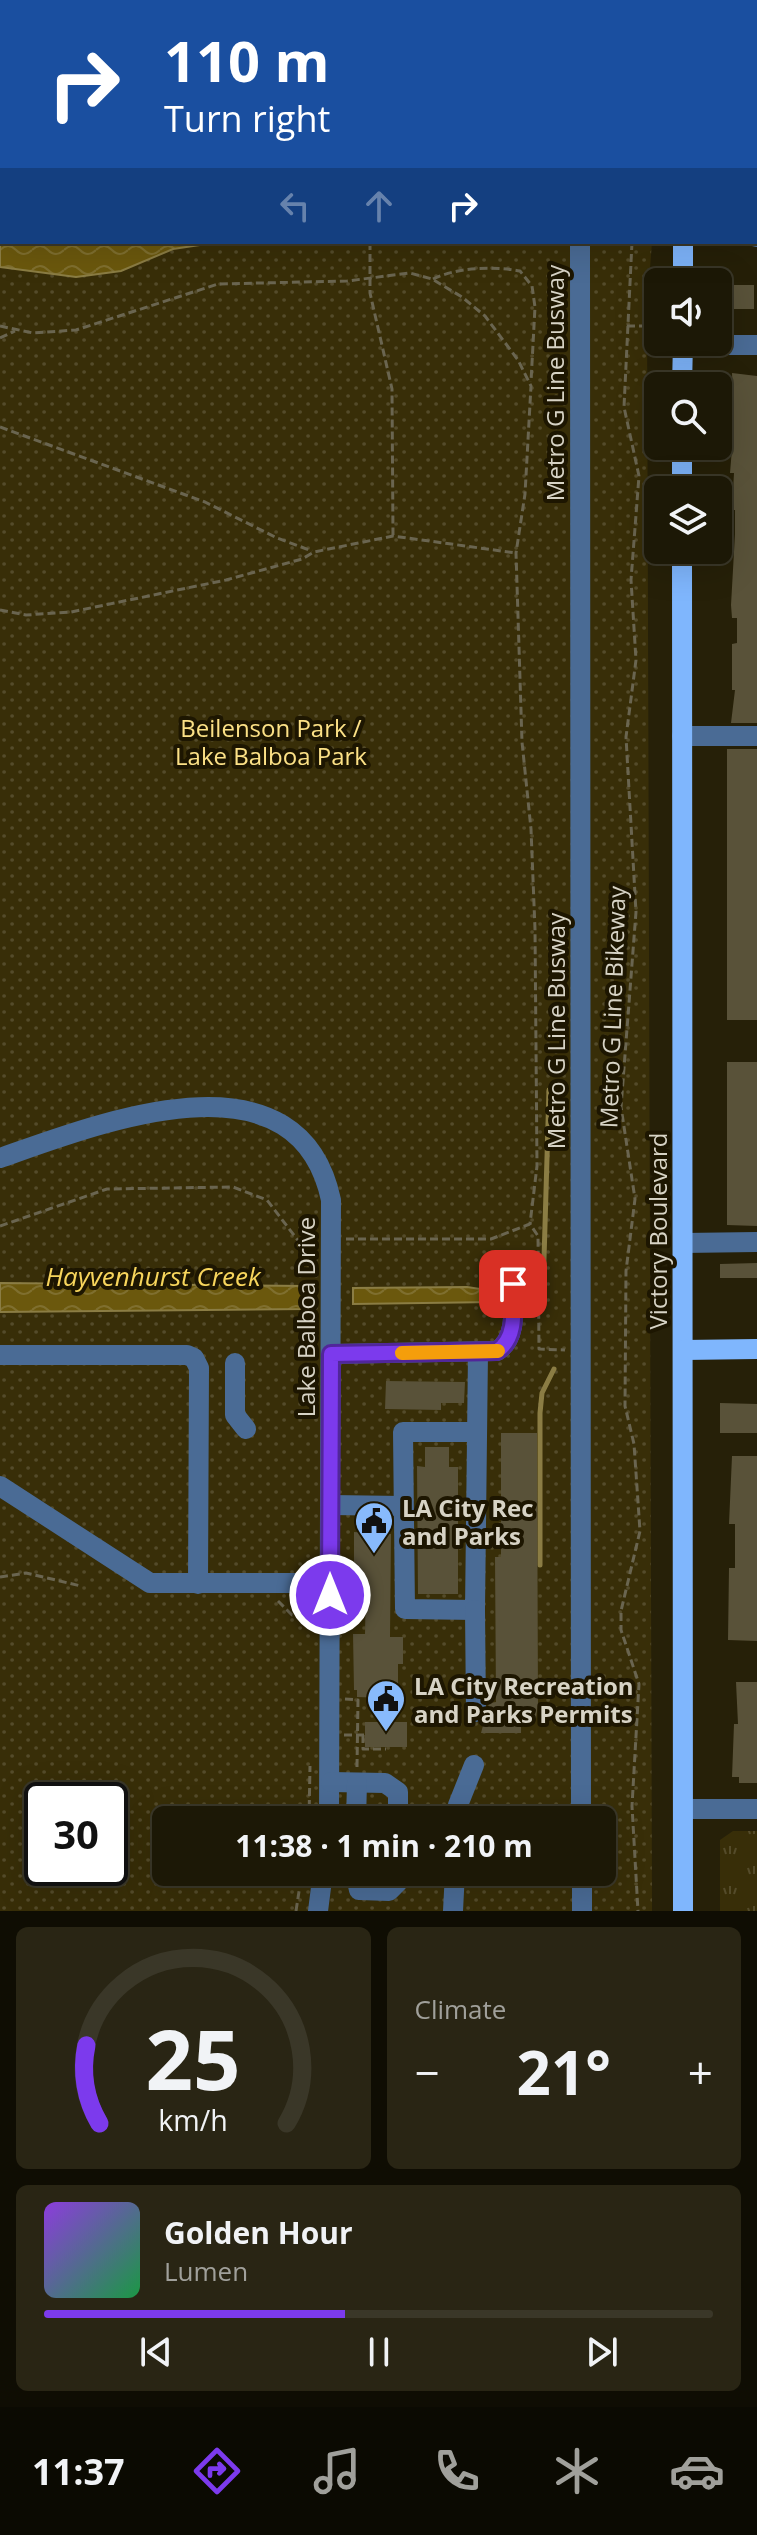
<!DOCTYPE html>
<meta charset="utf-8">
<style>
:root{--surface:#1c1806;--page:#292514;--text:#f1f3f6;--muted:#a0a09b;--line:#3a3728;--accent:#7c3aed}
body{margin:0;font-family:"Open Sans",sans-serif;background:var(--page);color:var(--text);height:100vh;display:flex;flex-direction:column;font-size:30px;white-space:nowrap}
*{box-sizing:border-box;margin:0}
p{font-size:26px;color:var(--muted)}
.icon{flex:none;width:44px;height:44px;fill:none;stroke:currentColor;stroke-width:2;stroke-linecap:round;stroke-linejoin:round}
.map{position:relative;height:1911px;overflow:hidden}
.details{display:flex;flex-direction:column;gap:16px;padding:16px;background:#0f0d03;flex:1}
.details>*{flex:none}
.guide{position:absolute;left:0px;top:0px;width:758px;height:244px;box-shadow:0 8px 32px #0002,0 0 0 2px var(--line);background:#1a4fa0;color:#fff;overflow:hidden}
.controls{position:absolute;left:644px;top:268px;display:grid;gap:16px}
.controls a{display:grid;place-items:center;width:88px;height:88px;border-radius:12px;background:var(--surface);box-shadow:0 8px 32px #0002,0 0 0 2px var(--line);font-size:40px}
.speed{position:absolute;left:24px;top:1782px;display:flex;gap:16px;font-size:40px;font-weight:700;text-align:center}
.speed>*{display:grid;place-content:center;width:104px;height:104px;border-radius:50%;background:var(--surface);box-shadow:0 8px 32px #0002,0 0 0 2px var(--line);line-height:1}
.speed .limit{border:4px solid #111;border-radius:12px;background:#fff;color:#111}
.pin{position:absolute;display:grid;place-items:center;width:68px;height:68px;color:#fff;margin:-34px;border-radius:16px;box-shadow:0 4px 12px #0006}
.me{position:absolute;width:88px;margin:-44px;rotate:0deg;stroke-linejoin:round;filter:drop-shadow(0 0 6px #0008)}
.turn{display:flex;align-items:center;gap:28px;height:168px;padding:0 32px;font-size:36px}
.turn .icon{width:104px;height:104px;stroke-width:2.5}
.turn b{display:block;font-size:56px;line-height:68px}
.lanes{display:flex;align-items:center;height:76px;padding:0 32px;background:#0003;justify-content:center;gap:40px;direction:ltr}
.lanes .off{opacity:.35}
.big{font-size:60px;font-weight:700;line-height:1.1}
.details .tile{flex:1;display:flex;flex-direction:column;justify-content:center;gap:12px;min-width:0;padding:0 28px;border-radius:12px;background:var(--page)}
.details .dial{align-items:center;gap:0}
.dial svg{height:208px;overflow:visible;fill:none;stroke:var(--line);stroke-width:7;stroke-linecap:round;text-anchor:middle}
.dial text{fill:var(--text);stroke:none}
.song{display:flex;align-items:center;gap:24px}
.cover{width:96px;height:96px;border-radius:12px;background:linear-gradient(135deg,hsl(270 70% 55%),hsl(140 70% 35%))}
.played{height:8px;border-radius:4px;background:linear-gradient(90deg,var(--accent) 45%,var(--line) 45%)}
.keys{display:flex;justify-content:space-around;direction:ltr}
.heat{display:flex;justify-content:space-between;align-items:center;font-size:44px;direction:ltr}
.details .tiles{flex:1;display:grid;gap:16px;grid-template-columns:1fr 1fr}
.tile:last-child{grid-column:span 2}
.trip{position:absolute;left:152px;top:1806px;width:464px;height:80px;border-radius:12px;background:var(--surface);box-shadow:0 8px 32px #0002,0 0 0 2px var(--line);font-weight:700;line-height:80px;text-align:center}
.tab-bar{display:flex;height:128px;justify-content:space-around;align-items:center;background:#0b0a02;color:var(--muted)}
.tab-bar .icon{width:56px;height:56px}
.tab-bar .on{color:var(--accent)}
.tab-bar b{font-size:36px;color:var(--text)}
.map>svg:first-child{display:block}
.grass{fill:url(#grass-tufts)}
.park{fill:url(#park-dots);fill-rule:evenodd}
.water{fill:url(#water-waves);stroke:#8b7d44;stroke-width:2}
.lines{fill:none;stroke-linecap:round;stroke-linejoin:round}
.stream{stroke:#8b7d44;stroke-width:5}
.building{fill:#595239}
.path{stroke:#6a6550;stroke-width:3;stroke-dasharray:8 4;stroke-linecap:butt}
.minor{stroke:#4a6b95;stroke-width:20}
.major{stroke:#7fb6fd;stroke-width:20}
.route-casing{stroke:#51269a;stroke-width:20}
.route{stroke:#7c3aed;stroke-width:14}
.slow{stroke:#f59e0b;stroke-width:14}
.labels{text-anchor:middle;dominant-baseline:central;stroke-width:8;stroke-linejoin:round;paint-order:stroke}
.street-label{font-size:24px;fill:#d7d3c5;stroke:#1d1601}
.park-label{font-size:24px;fill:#fce186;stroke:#1d1601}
.poi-label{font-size:24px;font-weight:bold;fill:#d7d3c5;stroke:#1d1601;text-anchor:start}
.water-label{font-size:26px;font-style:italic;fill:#f7d55c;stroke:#1d1601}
</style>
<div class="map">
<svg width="757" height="1911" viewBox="0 0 757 1911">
<defs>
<pattern id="grass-tufts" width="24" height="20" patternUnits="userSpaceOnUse" patternTransform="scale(2)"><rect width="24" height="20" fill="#382e08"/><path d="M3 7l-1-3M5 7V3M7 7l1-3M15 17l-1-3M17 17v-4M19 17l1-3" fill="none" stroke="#544b2a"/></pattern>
<pattern id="park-dots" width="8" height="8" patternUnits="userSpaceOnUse" patternTransform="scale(2)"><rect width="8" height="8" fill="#382e08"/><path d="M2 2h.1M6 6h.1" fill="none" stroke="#544b2a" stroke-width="1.8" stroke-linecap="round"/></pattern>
<pattern id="water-waves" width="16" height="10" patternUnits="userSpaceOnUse" patternTransform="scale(2)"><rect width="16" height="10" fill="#6b580d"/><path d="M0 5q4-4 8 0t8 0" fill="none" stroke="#7f6f2f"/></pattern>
</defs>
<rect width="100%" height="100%" fill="#262008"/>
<path class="grass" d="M733,1831H757V1911H720V1840Z"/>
<path class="park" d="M0,0L541,2H2V242H652L647,307L652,1911H0ZM42,1800H110V1868H42ZM166,1820H602V1872H166Z"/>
<g class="water">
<path d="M0,152L2,242H220L173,249L121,271L76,277L0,267Z"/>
<path d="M0,1283L305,1286V1309L0,1312Z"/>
<path d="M467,1287L494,1291V1302L353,1304V1288Z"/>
</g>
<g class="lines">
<g class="stream">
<path d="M543,1293L549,1090"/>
<path d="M540,1565V1413L542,1393L554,1369"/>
</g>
</g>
<g class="building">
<path d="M728,285H754V309H724V294H728Z"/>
<path d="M732,373L757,376V723H731L735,690H732V644L737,643V618H732L731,605L735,534V510H732L734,473H730L734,424Z"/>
<rect x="727" y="749" width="30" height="271"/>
<path d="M727,1062H757V1226L727,1225Z"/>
<path d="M757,1263V1278H720V1264Z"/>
<path d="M386,1381L465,1382L464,1403H441V1410L385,1409Z"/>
<path d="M720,1403L757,1404V1433H720Z"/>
<path d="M501,1433H537L538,1703L536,1719H521V1733H481L489,1703L496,1702L495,1557H501Z"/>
<path d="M425,1447H449V1467H458V1594H418L417,1466L425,1467Z"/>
<path d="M732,1456H757V1641L728,1640L729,1568H735V1524H729Z"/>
<path d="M354,1532L391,1534L390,1637H403V1664H398V1690H385V1698L357,1697V1690H354L353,1634H365L366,1578H354Z"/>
<path d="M736,1682H757V1783H739V1777H732L734,1724H738Z"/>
<rect x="365" y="1722" width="42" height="25"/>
</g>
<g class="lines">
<g class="path">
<path d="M185,0L192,2"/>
<path d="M410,0L411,2"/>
<path d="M503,0V2"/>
<path d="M10,2L11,0"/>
<path d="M112,2L113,0"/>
<path d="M270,2V0"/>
<path d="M396,2V0"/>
<path d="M646,2V0"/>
<path d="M0,13L2,12"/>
<path d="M370,242V293L392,389L393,535"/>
<path d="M632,242L624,407L639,476L631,580L636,660L626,737L636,912L621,1107L635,1199L626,1271L625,1406L634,1444L640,1531L621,1611V1630L639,1684L632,1806L638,1911"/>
<path d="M433,279C458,267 494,266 520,271L532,286L535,307L531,382"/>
<path d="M651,315V337"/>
<path d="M0,326L33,333L76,330L218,284L347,281L410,273L432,279L462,297L485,316L518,360L531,386L525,494L516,553L522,742L531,829L535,929L537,1166L530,1224"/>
<path d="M627,326H651"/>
<path d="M0,338L15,331"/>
<path d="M0,427L205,502L277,538L312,551"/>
<path d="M0,610L26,615L71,612L226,580L302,559L314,552L393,536L516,553"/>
<path d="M0,1226L107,1189L233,1187L267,1200L313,1260"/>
<path d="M346,1239H491L530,1224L538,1236L539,1349L565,1350"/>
<path d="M0,1577L26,1573L81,1586"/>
<path d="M278,1601L292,1615L312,1611"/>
<path d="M345,1699L358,1700L357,1767"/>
<path d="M344,1735H365"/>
<path d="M363,1735V1749H386"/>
<path d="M309,1820L310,1766"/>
<path d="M296,1911L302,1872"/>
</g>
<g class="minor">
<path d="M550,0L551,2"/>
<path d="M756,190H757"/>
<path d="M756,237H757"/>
<path d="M580,242L581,1820"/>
<path d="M683,345H757"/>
<path d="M682,736H757"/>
<path d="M0,1158C97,1124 298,1044 331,1200L329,1820"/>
<path d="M683,1243L757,1242"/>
<path d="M331,1354L497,1351C518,1338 513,1306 513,1284"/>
<path d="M0,1355H187L194,1358L199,1368L198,1584"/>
<path d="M235,1363V1415L246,1429"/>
<path d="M477,1432H403L405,1609L475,1610L478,1352"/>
<path d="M0,1486L150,1583H330"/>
<path d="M331,1505L403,1506"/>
<path d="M475,1610L476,1712"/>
<path d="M331,1782L385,1783L398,1792V1820"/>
<path d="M683,1809H757"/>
<path d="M356,1820L357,1783"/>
<path d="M458,1820V1805L474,1765"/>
<path d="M355,1872L359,1890L389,1891L398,1882V1872"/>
<path d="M582,1872V1911"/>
<path d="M318,1911L323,1872"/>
<path d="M453,1911L455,1872"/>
</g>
<g class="major">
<path d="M683,0V2"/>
<path d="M683,282V242"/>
<path d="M682,386L683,342"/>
<path d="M682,490V446"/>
<path d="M682,550L683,1911"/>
<path d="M684,1350L757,1349"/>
</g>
</g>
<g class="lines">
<defs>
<path id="route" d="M330,1595L331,1354L497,1351C518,1338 513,1306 513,1284"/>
</defs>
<use href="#route" class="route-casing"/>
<use href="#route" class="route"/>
<path class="slow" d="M402,1353L498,1351"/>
</g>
<defs>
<symbol id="civic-pin" viewBox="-11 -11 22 30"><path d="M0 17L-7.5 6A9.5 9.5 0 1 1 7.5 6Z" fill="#88bafc" stroke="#1d1601"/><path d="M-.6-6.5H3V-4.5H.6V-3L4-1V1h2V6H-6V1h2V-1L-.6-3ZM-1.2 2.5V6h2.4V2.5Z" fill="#111"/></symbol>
</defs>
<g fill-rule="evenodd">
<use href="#civic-pin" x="352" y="1499" width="44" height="60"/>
<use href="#civic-pin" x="364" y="1677" width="44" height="60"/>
</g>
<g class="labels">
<g class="street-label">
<text transform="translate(554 383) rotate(-90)">Metro G Line Busway</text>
<text transform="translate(612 1007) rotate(-88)">Metro G Line Bikeway</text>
<text transform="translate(555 1031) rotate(-90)">Metro G Line Busway</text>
<text transform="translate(657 1231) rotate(-90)">Victory Boulevard</text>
<text transform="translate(305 1317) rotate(-90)">Lake Balboa Drive</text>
</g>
<g class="park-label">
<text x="271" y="727">Beilenson Park /<tspan x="271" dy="28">Lake Balboa Park</tspan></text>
</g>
<g class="poi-label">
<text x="402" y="1507">LA City Rec<tspan x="402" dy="28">and Parks</tspan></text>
<text x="414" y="1685">LA City Recreation<tspan x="414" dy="28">and Parks Permits</tspan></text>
</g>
<g class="water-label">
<text x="153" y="1276">Hayvenhurst Creek</text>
</g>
</g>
</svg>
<div class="controls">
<a><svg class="icon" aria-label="sound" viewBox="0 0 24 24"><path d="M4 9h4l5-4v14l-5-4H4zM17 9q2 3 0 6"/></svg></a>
<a><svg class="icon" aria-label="search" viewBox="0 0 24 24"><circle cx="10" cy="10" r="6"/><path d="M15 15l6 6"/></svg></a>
<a><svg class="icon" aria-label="layers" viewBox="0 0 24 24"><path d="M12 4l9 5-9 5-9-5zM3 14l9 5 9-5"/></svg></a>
</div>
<div class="speed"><div class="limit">30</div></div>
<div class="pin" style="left:513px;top:1284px;background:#d93025"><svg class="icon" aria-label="arrive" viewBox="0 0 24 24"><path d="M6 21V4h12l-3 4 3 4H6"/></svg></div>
<svg class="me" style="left:330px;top:1595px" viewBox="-20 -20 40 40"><circle r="17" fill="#7c3aed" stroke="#fff" stroke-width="3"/><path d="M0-11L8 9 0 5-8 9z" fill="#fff"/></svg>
<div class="trip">11:38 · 1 min · 210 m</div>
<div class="guide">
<div class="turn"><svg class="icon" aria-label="right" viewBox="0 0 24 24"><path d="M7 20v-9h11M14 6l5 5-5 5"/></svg><div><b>110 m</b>Turn right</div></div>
<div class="lanes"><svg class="icon off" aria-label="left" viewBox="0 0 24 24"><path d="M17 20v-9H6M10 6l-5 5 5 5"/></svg><svg class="icon off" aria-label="ahead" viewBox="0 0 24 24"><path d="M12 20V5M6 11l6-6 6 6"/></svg><svg class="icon" aria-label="right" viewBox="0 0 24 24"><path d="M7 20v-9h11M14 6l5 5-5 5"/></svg></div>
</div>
</div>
<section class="details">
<div class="tiles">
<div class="tile dial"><svg viewBox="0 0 100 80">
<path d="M14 69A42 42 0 1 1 86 69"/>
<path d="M14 69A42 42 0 0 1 9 39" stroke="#7c3aed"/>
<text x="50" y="56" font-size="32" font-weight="700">25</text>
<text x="50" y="72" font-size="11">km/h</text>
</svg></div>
<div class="tile"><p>Climate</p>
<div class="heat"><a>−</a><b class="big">21°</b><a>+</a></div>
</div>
<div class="tile">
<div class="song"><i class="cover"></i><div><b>Golden Hour</b><p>Lumen</p></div></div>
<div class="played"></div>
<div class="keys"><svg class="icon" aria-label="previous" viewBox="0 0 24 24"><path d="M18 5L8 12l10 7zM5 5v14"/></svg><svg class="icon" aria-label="pause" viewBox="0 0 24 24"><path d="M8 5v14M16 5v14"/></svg><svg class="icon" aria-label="next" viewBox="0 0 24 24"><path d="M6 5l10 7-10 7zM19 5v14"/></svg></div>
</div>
</div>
</section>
<nav class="tab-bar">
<b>11:37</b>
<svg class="icon on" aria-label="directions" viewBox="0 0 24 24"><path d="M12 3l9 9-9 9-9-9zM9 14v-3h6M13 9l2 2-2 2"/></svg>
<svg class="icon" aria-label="music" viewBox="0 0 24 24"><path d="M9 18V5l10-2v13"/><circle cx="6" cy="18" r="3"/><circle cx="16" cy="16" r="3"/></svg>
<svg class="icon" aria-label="phone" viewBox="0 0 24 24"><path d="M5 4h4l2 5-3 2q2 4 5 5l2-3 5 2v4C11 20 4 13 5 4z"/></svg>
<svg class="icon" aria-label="climate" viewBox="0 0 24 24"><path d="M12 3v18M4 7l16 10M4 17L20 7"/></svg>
<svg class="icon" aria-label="car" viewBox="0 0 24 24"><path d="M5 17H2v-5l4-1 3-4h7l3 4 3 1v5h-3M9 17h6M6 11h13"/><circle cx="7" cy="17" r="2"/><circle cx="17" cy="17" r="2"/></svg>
</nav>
